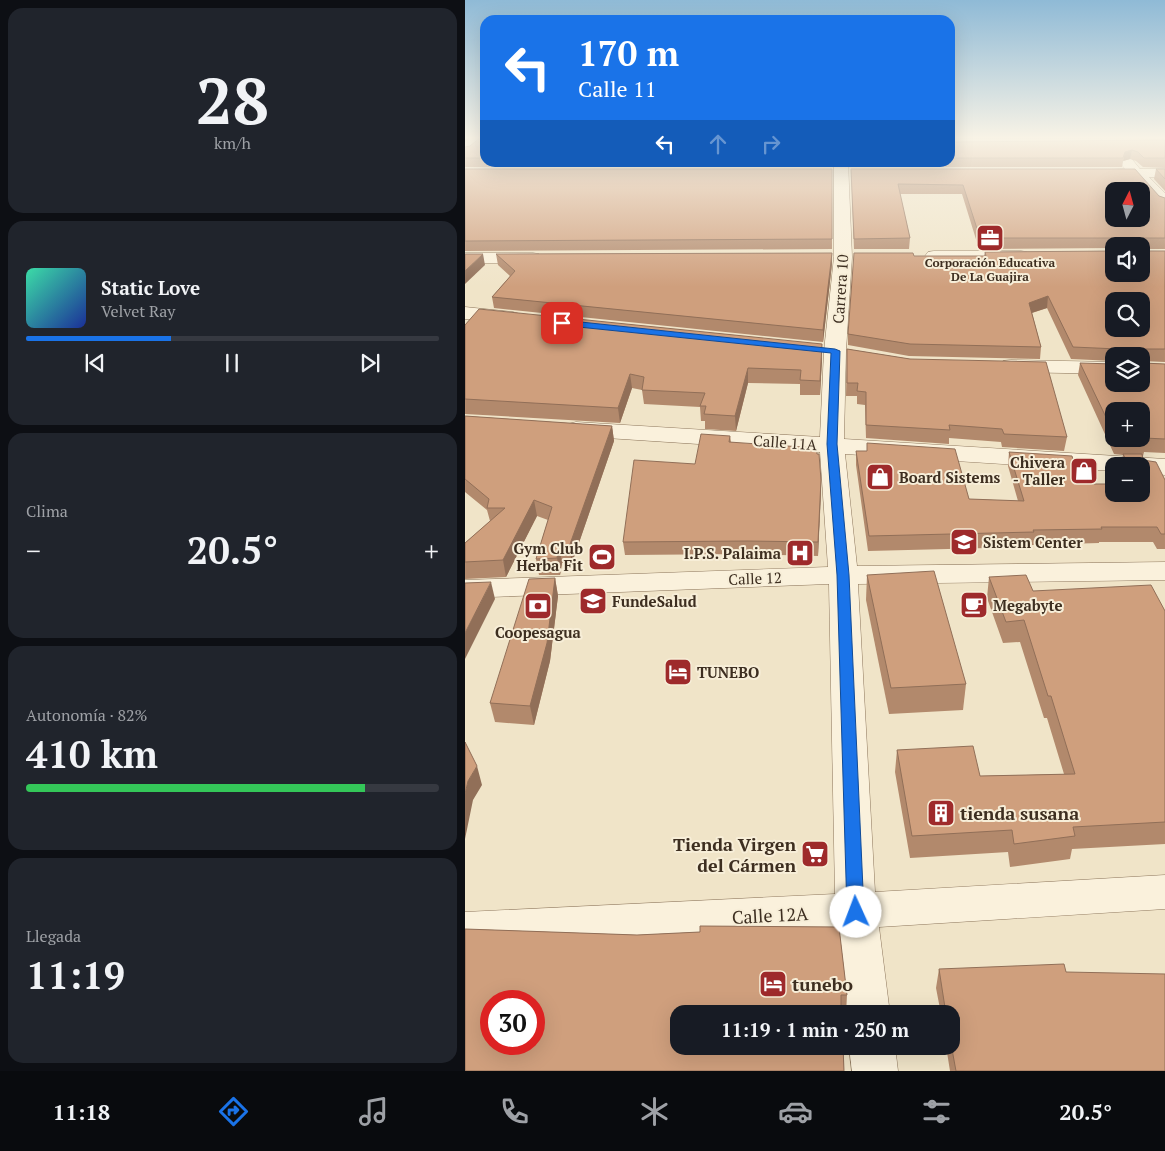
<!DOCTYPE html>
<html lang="es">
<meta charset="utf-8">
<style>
:root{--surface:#171b24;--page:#20242c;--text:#f1f3f6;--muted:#9ea1a6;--line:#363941;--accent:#1a73e8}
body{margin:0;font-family:"PT Serif",serif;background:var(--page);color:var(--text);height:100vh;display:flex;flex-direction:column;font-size:19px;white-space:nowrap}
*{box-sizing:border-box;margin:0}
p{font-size:16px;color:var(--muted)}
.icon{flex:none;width:28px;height:28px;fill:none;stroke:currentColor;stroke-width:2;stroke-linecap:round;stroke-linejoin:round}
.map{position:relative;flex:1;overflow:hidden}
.side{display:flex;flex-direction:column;gap:8px;padding:8px;background:#0d0f14;width:465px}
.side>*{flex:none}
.guide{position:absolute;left:15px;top:15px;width:475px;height:152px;border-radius:15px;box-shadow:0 5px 20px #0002;background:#1a73e8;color:#fff;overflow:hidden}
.needle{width:32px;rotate:6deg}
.fabs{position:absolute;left:640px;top:182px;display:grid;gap:10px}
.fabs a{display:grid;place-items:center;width:45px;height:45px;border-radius:10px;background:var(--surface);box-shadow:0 5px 20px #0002;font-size:25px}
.speed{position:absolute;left:15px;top:990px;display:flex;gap:10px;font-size:25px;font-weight:700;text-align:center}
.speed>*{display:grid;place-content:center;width:65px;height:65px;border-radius:50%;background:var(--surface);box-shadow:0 5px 20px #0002;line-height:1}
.speed .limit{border:8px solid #d22;background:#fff;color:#111}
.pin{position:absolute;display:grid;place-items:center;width:42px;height:42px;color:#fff;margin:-21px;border-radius:10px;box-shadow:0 2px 8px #0006}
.me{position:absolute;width:55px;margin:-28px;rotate:358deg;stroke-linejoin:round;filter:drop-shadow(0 0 4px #0008)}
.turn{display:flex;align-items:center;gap:18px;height:105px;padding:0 15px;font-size:22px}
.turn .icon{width:65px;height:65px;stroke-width:2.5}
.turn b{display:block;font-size:35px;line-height:42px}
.lanes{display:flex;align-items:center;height:48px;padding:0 15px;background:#0003;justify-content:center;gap:25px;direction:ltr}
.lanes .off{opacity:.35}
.big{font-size:38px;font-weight:700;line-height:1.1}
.side .tile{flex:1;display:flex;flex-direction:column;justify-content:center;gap:8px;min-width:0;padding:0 18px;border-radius:15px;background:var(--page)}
.side .dial{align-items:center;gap:0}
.dial b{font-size:65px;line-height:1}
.song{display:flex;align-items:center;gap:15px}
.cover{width:60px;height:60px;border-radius:8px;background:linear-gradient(135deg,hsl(160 70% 55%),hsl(230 70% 35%))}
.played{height:5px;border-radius:2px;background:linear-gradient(90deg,var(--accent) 35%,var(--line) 35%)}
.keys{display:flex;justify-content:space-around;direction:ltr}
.heat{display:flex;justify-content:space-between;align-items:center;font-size:28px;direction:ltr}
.charge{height:8px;border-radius:4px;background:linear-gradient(90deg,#34c759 82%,var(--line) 0)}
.trip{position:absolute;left:205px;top:1005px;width:290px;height:50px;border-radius:15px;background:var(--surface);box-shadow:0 5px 20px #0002;font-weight:700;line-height:50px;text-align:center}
.menu{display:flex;height:80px;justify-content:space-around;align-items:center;background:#090b0e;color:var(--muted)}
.menu .icon{width:35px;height:35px}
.menu .current{color:var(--accent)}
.menu b{font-size:22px;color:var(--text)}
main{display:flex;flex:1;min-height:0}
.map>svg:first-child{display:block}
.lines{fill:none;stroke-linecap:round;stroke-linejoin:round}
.minor-casing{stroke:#8d765c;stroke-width:1}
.minor{fill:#faf1dc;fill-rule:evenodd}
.wall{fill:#b2896c;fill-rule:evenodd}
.shaded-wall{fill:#916f58}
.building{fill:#cf9f7d;stroke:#916f58;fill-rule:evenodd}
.route{fill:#1a73e8;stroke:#114b97}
.labels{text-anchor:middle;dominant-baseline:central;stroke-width:4;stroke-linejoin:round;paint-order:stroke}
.far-poi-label{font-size:12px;font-weight:bold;fill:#3d2e20;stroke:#f7eed8}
.street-label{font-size:15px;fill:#3d2e20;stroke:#f7eed8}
.poi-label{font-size:15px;font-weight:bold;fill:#3d2e20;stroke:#f7eed8;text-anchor:start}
.near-poi-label{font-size:18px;font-weight:bold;fill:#3d2e20;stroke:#f7eed8;text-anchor:start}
.near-street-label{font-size:18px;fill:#3d2e20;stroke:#f7eed8}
</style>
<main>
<section class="side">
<div class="tile dial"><b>28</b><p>km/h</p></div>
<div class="tile">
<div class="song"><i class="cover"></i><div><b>Static Love</b><p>Velvet Ray</p></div></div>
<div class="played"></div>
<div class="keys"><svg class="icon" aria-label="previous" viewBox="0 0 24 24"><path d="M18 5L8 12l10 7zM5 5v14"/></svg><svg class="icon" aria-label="pause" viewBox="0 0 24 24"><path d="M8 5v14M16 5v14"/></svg><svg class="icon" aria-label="next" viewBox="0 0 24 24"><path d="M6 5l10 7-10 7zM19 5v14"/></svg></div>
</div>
<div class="tile"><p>Clima</p>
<div class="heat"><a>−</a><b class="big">20.5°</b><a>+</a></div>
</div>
<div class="tile"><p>Autonomía · 82%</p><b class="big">410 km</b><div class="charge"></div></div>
<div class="tile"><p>Llegada</p><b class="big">11:19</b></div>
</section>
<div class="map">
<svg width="700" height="1071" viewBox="0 0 700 1071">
<rect width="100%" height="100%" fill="#f0e4c8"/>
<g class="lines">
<defs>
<g id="minor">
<path d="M635,137H649L675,169H700V177H684L700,193V207L694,205L667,177L631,176L629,173L631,170L660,169Z"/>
<path d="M369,162H383L387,257L381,351L379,439L700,459V475L676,473V466H649V471L380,454L392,566L700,562V580L393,584L410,892L700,875V909L414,927L425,1014H381L373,930L0,948V912L370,894L364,584L0,598V580L363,567L355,452L111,436L103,434L99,429L103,424L111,422L355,437L359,351L369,257Z"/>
<path d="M469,251H556L562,252L565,256L562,260L556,261L463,260L460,256L463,252Z"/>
<path d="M0,253H68L74,254L77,258L74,262L68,263H0Z"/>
<path d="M0,307L48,312L55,314L58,318L55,322L48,324L0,319Z"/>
<path d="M546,360L649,362V374L546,372L538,371L535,366L538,361Z"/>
<path d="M384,1046H430L433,1071H387Z"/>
</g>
</defs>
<use href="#minor" class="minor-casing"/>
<use href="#minor" class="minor"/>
</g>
<g class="wall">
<path d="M20,137V162H368L367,167H0V147L5,146Z"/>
<path d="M485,137H700V138L485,139Z"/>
<path d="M700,140V168L678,167L671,161L665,159L658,161L657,167H385L384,162H485V141L486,142Z"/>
<path d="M0,169H367V249L0,251Z"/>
<path d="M386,169L694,196L700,198V249H677V251H700V362L677,361V363L700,364V453L679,452L678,456H677L678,460L700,480V549H692L688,542H634V543L567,545V547L403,551L391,465V451L504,499L553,501L543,466L544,452L615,484L676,494V466H656L658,455L649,454L613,375L615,363L649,384L676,356H649V361L606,359L582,308L567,313L576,347L575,359L444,356L383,345V334L449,256H519L520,252L649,251L676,246H649V248L514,249L497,194H435L445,238L444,249H389ZM649,411L676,439H649Z"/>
<path d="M691,169H700V191L689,179Z"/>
<path d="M367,253V264L358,342L29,308L27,297L45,276L33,265L31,254Z"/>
<path d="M0,325L357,358L355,395H335V384L283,383L271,431L240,429V421H236L235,407L179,404L177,390L167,388L155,423L0,414Z"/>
<path d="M382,349L445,359L602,437L599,451L537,447L536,442L484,438V444L401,438L400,405L392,404V396H381Z"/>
<path d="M0,416L147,426L149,441L107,563H97L95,575H74L71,559L83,520L72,516L41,577L0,579V543L25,521L22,510L0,492Z"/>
<path d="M265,436L266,442L352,454L356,480L353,556L282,554L160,555L158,542L230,464Z"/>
<path d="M402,575L501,684L498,710L424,714L401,600Z"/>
<path d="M524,577L568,591L700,611V844L607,849L605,859L545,867L543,852L445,858L430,772L432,750L515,776L599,774L582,718H579L555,642L538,643L522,598Z"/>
<path d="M90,578L93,596L85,661L69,725L30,722L25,703Z"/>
<path d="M235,926L374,927L382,995L381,1014H214V1046H378L379,1071H0V929L172,935L235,932ZM26,1001H69V1044H26Z"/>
<path d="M474,969L601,972L700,1071H485L481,1046H486V1014H476L471,988Z"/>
</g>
<g class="shaded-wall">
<path d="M0,137H6L0,142Z"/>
<path d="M667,150L665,159L658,161L657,167L660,152Z"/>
<path d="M367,253V264L358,342V330Z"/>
<path d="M18,254L20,265L0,284V271Z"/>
<path d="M583,296L582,308L563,314L564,303Z"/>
<path d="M357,344V358L355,395V381Z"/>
<path d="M283,368V383L271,431L270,416Z"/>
<path d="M165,374L167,388L155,423L153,408Z"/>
<path d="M147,426L149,441L107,563L104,547Z"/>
<path d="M356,480V493L353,556V542Z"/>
<path d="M69,500L72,516L41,577L38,560Z"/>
<path d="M94,546L97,563L95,575L92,558Z"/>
<path d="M90,578L93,596L85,661L69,725L65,706Z"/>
<path d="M26,582L30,599L0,659V633Z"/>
<path d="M12,766L17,785L8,800L0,839V794L3,781Z"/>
</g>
<g class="building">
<path d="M16,137H20V158H0V147L5,146Z"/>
<path d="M700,140V158H679L673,152L667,150L660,152L658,158H485V141L486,142Z"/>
<path d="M0,169H367V239L0,241Z"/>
<path d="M386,169H670L694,196L700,198V238H677V251H700V349H677V363L700,364V439L679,438L681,443L652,441L651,439H676V411H649V434L615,363L649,364V384H676V356H653V349L608,347L583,296L564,303L576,347L445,344L383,334L389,253H448L449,256H521L520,252L649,251V274H676V246H653V239L651,238H515L498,185L433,184L445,238L389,239ZM649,191H676V219H649ZM649,301H676V329H649Z"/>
<path d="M691,169H700V179Z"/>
<path d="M367,253L358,330L27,297L50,271L31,254Z"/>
<path d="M0,254H18L0,271Z"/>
<path d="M14,309L357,344L355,381L335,380L336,370L283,368L270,416L239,414L241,406H235L240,393L177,390L179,377L165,374L153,408L0,399V325Z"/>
<path d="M382,349L445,359L581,362L602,437L539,434L537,429L484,425L485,430L401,425V392L392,391L393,383H382Z"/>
<path d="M0,416L147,426L104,547L94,546L92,558L71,559L87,507L69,500L38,560L0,562V543L40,508H22L24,499L0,479Z"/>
<path d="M236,434L265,436L264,442L351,448L352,454H354L356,480L353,542L282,541L158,542L169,460L230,464Z"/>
<path d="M402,443L490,449L504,499L559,501L544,452L607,456L615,484H649V494H676V466H664L658,454H677L678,460L691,462L700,480V534H696L692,527H636L637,529L568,530L569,532L404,536L391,451H402Z"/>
<path d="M469,571L501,684L426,688L402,575Z"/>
<path d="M561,575L568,591L686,585L700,611V822L608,827L610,836L549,844L547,830L447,836L432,750L508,746L515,776L610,774L586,696H583L559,620L541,622L524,577Z"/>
<path d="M90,578L82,643L65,706L25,703L64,579Z"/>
<path d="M26,582L0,633V583Z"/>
<path d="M0,742L12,766L3,781L0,794Z"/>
<path d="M235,926L374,927L382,995H376V1014H214V1046H378L379,1071H0V929L172,935L235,932ZM26,1001H69V1044H26Z"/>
<path d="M599,964L601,972L700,974V1071H491L486,1044V1014H481L474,969Z"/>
</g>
<linearGradient id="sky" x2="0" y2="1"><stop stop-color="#8fbad6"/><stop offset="0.48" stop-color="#f8f3e6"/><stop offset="1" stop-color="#f8f3e6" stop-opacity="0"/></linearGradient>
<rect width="700" height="287" fill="url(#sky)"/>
<path class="route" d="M97,320L370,349L375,351L372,444L384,575L399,912L397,917L391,919L385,917L382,912L372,575L362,444L366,353L94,325V321Z"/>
<defs>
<symbol id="office-square" viewBox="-11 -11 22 22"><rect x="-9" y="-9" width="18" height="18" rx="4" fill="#9e2a2b" stroke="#f7eed8"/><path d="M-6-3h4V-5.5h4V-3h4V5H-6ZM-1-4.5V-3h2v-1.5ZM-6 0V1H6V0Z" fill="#fff"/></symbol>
<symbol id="shop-square" viewBox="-11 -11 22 22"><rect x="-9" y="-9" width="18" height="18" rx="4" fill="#9e2a2b" stroke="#f7eed8"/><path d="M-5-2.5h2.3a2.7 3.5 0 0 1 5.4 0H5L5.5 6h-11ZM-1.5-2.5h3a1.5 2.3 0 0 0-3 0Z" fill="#fff"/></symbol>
<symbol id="school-square" viewBox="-11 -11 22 22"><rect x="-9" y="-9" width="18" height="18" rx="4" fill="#9e2a2b" stroke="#f7eed8"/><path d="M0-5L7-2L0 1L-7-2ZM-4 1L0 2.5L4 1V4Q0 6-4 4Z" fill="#fff"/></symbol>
<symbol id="hospital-square" viewBox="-11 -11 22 22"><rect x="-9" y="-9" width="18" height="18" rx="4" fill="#9e2a2b" stroke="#f7eed8"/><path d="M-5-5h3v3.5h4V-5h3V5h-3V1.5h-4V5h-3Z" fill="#fff"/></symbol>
<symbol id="stadium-square" viewBox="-11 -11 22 22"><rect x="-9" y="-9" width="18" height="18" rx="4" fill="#9e2a2b" stroke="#f7eed8"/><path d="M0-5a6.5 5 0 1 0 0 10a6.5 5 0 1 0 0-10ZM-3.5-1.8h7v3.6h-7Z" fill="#fff"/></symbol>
<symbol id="cafe-square" viewBox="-11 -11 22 22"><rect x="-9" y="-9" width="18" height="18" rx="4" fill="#9e2a2b" stroke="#f7eed8"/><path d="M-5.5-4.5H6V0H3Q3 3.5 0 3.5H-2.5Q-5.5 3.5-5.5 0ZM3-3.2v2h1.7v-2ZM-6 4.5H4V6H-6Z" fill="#fff"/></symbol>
<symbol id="bank-square" viewBox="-11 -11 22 22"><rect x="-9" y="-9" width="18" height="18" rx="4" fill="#9e2a2b" stroke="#f7eed8"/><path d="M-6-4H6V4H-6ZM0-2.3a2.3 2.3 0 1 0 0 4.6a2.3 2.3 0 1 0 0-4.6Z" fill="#fff"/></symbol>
<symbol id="hotel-square" viewBox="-11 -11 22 22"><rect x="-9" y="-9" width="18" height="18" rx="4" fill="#9e2a2b" stroke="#f7eed8"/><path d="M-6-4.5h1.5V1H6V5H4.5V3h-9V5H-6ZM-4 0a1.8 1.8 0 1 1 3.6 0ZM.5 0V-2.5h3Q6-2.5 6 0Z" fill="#fff"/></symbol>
<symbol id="building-square" viewBox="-11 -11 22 22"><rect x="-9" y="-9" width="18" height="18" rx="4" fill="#9e2a2b" stroke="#f7eed8"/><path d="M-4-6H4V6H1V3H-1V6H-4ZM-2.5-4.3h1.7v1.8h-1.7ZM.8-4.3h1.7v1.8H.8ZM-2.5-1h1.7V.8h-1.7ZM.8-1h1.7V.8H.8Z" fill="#fff"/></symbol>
<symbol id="supermarket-square" viewBox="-11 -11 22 22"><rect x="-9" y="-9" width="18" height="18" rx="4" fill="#9e2a2b" stroke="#f7eed8"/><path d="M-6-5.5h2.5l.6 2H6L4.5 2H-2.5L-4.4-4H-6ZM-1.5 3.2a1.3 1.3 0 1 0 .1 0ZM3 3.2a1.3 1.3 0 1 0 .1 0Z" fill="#fff"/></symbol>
</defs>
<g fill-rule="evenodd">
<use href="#office-square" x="509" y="222" width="32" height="32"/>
<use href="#shop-square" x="603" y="455" width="32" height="32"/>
<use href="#shop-square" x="399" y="461" width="32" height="32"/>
<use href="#school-square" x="483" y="526" width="32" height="32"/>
<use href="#hospital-square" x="319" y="537" width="32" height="32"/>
<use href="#stadium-square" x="121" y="541" width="32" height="32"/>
<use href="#school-square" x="112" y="585" width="32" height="32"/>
<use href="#cafe-square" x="493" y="589" width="32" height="32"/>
<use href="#bank-square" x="57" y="590" width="32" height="32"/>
<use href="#hotel-square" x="197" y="656" width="32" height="32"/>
<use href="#building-square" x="460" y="797" width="32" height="32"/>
<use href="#supermarket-square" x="334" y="838" width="32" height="32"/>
<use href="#hotel-square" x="292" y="968" width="32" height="32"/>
</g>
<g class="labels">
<g class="far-poi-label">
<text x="525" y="262">Corporación Educativa<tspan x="525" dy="14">De La Guajira</tspan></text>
</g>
<g class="street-label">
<text transform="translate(375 289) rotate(-86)">Carrera 10</text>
<text transform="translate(320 442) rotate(4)">Calle 11A</text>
<text transform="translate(290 578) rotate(-2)">Calle 12</text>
</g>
<g class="poi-label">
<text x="600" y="462" text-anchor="end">Chivera<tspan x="600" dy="17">- Taller</tspan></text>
<text x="434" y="477">Board Sistems</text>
<text x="518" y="542">Sistem Center</text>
<text x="118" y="548" text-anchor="end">Gym Club<tspan x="118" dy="17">Herba Fit</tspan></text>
<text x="316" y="553" text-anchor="end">I.P.S. Palaima</text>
<text x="147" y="601">FundeSalud</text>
<text x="528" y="605">Megabyte</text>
<text x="73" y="632" text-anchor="middle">Coopesagua</text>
<text x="232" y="672">TUNEBO</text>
</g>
<g class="near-poi-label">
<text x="495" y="813">tienda susana</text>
<text x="331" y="844" text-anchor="end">Tienda Virgen<tspan x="331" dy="21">del Cármen</tspan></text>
<text x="327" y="984">tunebo</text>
</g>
<g class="near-street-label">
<text transform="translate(305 915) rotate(-3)">Calle 12A</text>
</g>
</g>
</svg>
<div class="fabs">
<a><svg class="needle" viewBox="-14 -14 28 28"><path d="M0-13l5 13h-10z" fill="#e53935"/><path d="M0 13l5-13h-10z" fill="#9ea1a6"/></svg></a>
<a><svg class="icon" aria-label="sound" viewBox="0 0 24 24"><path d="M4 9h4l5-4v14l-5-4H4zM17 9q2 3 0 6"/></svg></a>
<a><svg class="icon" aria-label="search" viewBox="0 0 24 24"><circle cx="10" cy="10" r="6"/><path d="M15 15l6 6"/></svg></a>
<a><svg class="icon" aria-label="layers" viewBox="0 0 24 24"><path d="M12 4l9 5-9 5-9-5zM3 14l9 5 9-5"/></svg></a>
<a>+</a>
<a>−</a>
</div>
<div class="speed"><div class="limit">30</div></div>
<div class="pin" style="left:97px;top:323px;background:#d93025"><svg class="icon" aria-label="arrive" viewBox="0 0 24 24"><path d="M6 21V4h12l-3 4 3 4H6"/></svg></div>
<svg class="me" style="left:391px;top:912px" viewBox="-20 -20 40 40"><circle r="19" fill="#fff"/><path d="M0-13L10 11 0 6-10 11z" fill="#1a73e8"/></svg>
<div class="trip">11:19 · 1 min · 250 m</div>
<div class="guide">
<div class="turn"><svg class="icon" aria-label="left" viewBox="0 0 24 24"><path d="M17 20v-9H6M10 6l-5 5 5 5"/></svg><div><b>170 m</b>Calle 11</div></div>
<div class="lanes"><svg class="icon" aria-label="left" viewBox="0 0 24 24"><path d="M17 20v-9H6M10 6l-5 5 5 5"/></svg><svg class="icon off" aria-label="ahead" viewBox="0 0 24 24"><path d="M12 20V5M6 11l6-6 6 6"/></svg><svg class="icon off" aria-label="right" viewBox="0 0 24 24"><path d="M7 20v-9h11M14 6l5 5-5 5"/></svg></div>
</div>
</div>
</main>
<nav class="menu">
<b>11:18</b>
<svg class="icon current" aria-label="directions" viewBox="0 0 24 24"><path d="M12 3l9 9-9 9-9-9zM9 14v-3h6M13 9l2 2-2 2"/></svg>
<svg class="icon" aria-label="music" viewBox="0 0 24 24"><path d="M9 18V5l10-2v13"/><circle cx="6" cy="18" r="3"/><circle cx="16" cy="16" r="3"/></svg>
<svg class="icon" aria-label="phone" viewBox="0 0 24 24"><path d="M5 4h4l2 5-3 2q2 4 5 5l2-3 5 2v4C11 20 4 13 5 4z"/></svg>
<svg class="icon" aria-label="climate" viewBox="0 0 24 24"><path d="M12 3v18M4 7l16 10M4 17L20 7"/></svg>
<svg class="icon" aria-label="car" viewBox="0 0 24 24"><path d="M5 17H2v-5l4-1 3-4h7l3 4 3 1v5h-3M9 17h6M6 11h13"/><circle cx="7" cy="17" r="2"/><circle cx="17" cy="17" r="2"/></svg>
<svg class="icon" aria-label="filters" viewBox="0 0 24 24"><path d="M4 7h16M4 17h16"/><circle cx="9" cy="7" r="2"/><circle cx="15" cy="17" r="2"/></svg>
<b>20.5°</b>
</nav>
